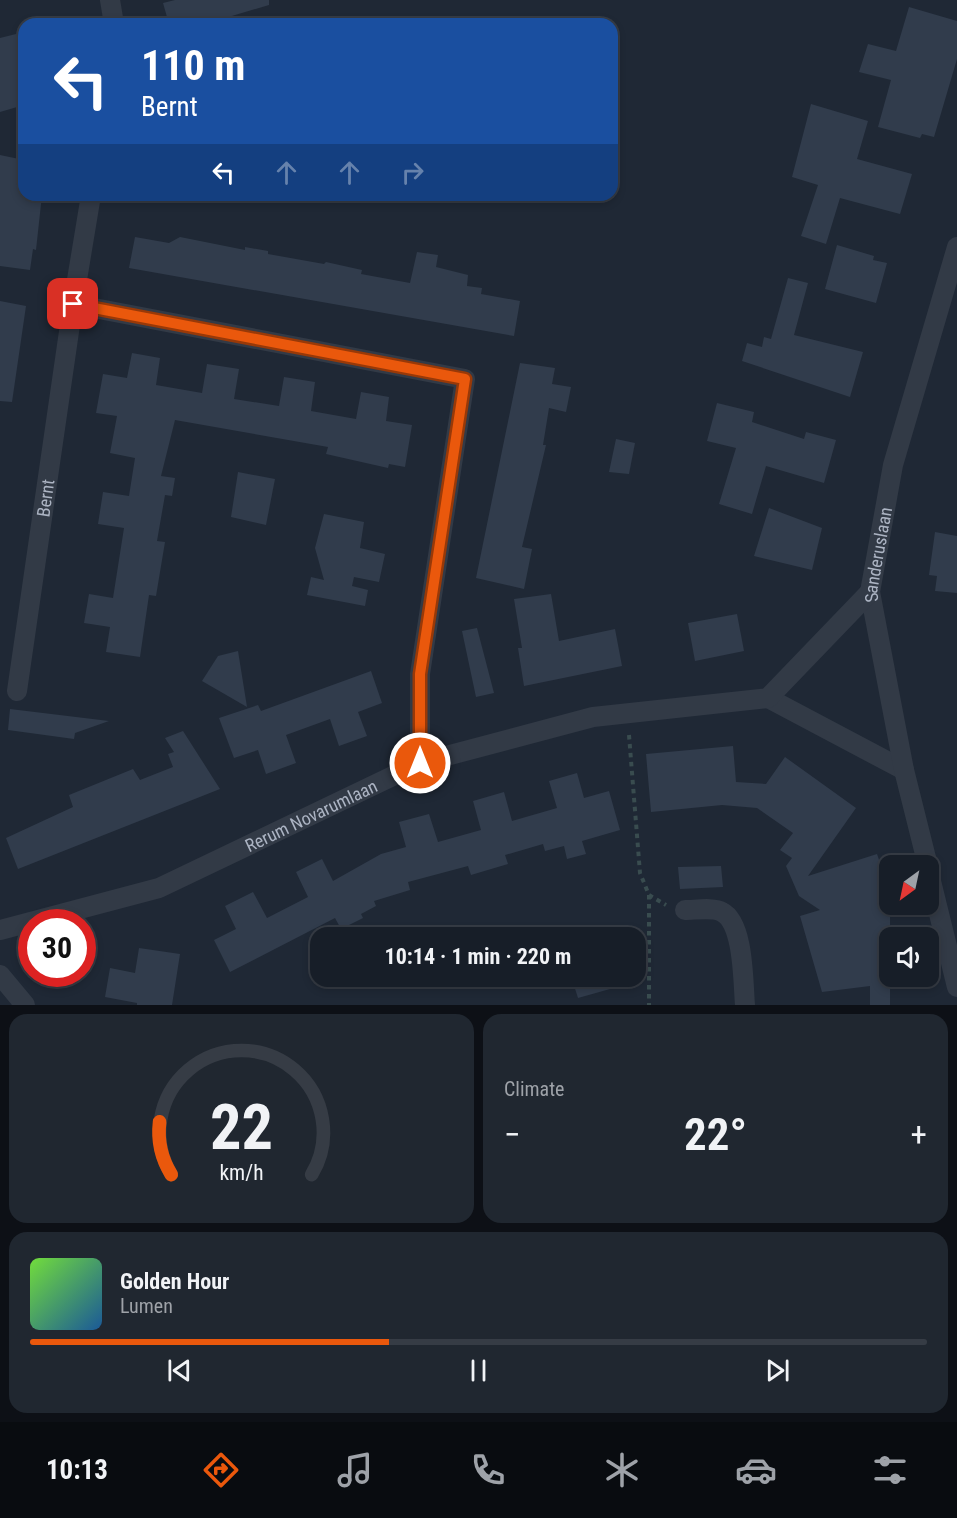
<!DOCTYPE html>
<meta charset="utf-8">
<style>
:root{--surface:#171e28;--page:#202730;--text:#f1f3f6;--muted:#9ea2a8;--line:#363c45;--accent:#ea580c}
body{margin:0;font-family:"Roboto Condensed",sans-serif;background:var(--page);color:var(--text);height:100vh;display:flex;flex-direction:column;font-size:22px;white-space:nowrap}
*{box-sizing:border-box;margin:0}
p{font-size:20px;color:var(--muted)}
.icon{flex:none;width:33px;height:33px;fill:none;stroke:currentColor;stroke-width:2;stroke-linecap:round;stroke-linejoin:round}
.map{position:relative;height:1005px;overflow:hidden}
.details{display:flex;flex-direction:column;gap:9px;padding:9px;background:#0d1016;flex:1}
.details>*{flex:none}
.banner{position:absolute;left:18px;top:18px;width:600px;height:183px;border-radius:18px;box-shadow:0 3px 9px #0003,0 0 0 2px var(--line);background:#1a4fa0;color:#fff;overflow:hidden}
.needle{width:39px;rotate:213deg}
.controls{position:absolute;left:879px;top:855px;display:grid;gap:12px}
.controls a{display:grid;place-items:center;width:60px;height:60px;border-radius:12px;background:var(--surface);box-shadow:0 3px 9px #0003,0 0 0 2px var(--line);font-size:30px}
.speed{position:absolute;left:18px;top:909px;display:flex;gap:12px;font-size:30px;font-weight:700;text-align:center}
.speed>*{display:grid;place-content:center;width:78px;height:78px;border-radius:50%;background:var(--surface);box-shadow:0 3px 9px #0003,0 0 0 2px var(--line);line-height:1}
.speed .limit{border:9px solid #d22;background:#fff;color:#111}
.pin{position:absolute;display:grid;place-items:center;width:51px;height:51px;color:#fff;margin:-26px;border-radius:12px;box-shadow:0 3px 9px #0006}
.me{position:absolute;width:66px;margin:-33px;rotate:0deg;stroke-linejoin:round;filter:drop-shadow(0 0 4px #0008)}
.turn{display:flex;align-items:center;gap:21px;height:126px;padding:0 24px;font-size:27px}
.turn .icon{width:78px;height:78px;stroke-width:2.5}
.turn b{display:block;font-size:42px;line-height:51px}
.lanes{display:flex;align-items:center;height:57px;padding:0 24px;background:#0003;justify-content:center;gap:30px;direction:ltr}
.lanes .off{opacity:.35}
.big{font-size:45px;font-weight:700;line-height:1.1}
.details .card{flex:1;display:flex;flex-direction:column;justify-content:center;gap:9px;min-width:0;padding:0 21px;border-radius:18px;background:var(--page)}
.details .dial{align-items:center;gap:0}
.dial svg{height:156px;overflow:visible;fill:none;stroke:var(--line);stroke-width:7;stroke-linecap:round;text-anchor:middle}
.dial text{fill:var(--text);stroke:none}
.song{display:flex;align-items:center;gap:18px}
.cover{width:72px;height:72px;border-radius:9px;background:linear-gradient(135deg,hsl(100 70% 55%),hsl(210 70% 35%))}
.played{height:6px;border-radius:3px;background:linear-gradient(90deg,var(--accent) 40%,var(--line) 40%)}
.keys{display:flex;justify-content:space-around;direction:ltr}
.heat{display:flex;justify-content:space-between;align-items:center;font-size:33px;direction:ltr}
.details .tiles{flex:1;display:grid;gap:9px;grid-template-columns:1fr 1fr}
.card:last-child{grid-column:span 2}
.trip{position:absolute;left:310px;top:927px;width:336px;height:60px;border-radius:18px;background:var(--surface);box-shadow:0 3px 9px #0003,0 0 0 2px var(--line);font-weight:700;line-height:60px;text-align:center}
.menu{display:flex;height:96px;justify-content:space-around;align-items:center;background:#090c10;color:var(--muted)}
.menu .icon{width:42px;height:42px}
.menu .active{color:var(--accent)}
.menu b{font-size:27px;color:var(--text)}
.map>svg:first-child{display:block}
.building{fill:#313c4c}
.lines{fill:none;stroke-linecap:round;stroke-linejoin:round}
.path{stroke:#394c4f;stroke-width:4;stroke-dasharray:4.5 4.5;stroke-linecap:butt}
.minor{stroke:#323a46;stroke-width:20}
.route-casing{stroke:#983908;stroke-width:15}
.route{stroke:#ea580c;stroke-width:10}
.labels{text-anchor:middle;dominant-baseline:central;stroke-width:6;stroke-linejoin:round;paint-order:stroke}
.street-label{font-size:18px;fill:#acb4c3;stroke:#181f2a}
</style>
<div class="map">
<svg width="957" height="1005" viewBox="0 0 957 1005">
<rect width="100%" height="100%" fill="#1f2835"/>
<g class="building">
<path d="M175,0H269V5L205,24H169L163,3Z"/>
<path d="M909,7L957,21V59L934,137L922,134L920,138L878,127L891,80L859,72L868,44L896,51Z"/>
<path d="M24,32V105L0,112V38Z"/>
<path d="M811,104L868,121L857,159L912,174L900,214L840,198L826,244L801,236L818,185L792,177Z"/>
<path d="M0,155L24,160V195H42L36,250L33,249L30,270L0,266Z"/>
<path d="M135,237L169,243L180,237L245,250V247L268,251V254L324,264L326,262L362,270L361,274L410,283L417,252L438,255L436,267L468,275L467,286L482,288L481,294L520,301L514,336L129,268Z"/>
<path d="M837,245L874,256L873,260L887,263L876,303L825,289Z"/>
<path d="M788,278L808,283L794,335L863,352L850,397L742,361L747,343L762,347L764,337L771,339Z"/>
<path d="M0,301L26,306L12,402L0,401Z"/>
<path d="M132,353L160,358L156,385L202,393L207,364L239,369L234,399L279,406L284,377L315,382L311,411L356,419L361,392L389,397L386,421L412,425L405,467L389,464L388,468L326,454L328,447L175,420L161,476L175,478L172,496L165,495L157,541L165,542L156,596L149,595L140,657L106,652L110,627L84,623L89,594L113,598L124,528L98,524L103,492L129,496L135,458L110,453L117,416L96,413L103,374L127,378Z"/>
<path d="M520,363L555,368L552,384L571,387L566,412L549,408L543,445H546L522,547L532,549L524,589L476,578Z"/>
<path d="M717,403L754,412L752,422L804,439L806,432L836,440L824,483L766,466L752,514L719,504L736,448L707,441Z"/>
<path d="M616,439L635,443L629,474L609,472Z"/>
<path d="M238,472L275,479L266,525L231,517Z"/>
<path d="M769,508L822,528L812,570L754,556Z"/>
<path d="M324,514L364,522L360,548L385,554L379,582L354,577L352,586L368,590L365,606L307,595L311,577L324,580L315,548Z"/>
<path d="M935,532L957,536V593L935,591L937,576L929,575Z"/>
<path d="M551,594L559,641L615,629L622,666L524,686L518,648H522L514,599Z"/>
<path d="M737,614L744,651L695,661L688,623Z"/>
<path d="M477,628L494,693L476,697L462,631Z"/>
<path d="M238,651L247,707L202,681L218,656Z"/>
<path d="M371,671L382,703L358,712L367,736L339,746L330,719L286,735L296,763L266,774L258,750L234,758L219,718L258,705L261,711Z"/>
<path d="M10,709L109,721L75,733L74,739L8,730Z"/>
<path d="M183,731L220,789L18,869L6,838L73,807L69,795L133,769L140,780L173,767L168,754L174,752L165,738Z"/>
<path d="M733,746L736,782L766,784L785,757L856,808L808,876L877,854L890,891V1005H870V986L822,992L800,916L820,910L799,896L786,866L792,858L780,850L793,833L757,808L722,805L651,812L646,754Z"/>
<path d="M577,773L584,798L609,791L620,830L582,841L586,854L567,859L564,846L545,851L543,844L505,855L508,864L471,875L468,866L408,882L410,890L374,901L376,906L361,914L363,918L341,929L335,918L230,972L214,940L236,929L225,906L253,892L267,918L308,897L296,872L322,859L333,881L381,854L406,847L399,822L429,814L438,842L481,830L473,801L504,792L512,821L557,808L549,781Z"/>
<path d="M721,866L723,887L680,889L678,867Z"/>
<path d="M139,948L180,954L172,1005H137V1003L105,997L110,968L135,973Z"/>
<path d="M571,976H634L635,982L578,998Z"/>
</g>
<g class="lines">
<g class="path">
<path d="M629,735L640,873L649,895L666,905"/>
<path d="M649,895V1005"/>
</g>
<g class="minor">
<path d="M110,0L114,24"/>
<path d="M91,195L73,304L465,379L420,674V763"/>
<path id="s1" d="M17,691L73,304"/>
<path d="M768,698L904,770"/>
<path id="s2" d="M928,866L904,770L870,592L893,465L957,247"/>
<path d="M928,869L957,987"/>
<path d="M685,910C695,910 714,907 722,912C744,923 743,982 745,1005"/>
<path id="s3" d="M0,930L159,888L420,763L593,717L768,698L870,592"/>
<path d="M0,975L25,1005"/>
</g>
</g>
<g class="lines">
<defs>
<path id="route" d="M73,304L465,379L420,674V763"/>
</defs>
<use href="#route" class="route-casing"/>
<use href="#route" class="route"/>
</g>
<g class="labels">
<g class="street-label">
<text stroke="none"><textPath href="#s1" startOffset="195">Bernt</textPath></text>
<text stroke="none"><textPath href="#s2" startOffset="318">Sanderuslaan</textPath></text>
<text stroke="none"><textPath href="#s3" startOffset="333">Rerum Novarumlaan</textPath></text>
</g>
</g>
</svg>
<div class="controls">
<a><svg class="needle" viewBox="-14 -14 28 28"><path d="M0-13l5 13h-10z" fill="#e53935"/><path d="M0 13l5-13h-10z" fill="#9ea2a8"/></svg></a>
<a><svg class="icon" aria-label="sound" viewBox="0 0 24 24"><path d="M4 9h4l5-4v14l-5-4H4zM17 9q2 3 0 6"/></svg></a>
</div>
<div class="speed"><div class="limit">30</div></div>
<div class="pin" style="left:73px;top:304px;background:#d93025"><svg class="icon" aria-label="arrive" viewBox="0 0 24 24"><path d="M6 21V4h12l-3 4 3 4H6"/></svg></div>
<svg class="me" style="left:420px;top:763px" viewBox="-20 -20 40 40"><circle r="17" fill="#ea580c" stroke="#fff" stroke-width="3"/><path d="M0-11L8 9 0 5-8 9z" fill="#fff"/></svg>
<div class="trip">10:14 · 1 min · 220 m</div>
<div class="banner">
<div class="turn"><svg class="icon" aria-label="left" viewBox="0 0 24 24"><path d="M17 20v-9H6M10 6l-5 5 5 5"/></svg><div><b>110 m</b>Bernt</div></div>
<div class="lanes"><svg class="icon" aria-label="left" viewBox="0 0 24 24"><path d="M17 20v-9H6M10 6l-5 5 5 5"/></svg><svg class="icon off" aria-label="ahead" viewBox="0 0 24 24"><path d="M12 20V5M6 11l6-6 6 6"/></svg><svg class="icon off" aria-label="ahead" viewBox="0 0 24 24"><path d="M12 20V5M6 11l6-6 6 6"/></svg><svg class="icon off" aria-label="right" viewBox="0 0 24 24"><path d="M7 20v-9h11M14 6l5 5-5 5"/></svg></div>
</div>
</div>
<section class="details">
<div class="tiles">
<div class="card dial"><svg viewBox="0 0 100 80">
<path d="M14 69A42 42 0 1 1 86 69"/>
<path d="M14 69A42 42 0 0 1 8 42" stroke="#ea580c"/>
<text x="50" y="56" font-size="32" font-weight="700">22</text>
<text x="50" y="72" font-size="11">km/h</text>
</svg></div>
<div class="card"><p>Climate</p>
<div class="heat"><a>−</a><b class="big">22°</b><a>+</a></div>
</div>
<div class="card">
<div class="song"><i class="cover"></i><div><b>Golden Hour</b><p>Lumen</p></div></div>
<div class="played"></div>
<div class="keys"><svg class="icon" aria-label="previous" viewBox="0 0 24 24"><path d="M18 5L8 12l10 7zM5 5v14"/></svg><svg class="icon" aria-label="pause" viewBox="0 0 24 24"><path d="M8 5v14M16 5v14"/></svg><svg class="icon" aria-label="next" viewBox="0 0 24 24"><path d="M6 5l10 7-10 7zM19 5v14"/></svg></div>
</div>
</div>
</section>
<nav class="menu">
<b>10:13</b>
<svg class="icon active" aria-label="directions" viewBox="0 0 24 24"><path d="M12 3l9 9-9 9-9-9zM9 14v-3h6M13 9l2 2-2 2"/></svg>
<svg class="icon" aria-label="music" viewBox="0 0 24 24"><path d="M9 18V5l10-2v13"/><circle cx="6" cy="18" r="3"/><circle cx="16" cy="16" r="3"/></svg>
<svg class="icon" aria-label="phone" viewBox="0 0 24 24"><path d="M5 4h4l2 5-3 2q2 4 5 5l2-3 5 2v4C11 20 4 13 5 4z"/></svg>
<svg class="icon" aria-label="climate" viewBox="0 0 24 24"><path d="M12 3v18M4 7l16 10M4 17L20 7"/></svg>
<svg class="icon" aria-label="car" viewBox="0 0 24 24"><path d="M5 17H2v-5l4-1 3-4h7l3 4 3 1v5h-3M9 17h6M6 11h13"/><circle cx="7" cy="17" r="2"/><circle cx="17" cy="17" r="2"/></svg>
<svg class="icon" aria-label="filters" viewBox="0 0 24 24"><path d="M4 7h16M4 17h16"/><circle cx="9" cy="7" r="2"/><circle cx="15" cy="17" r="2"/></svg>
</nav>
